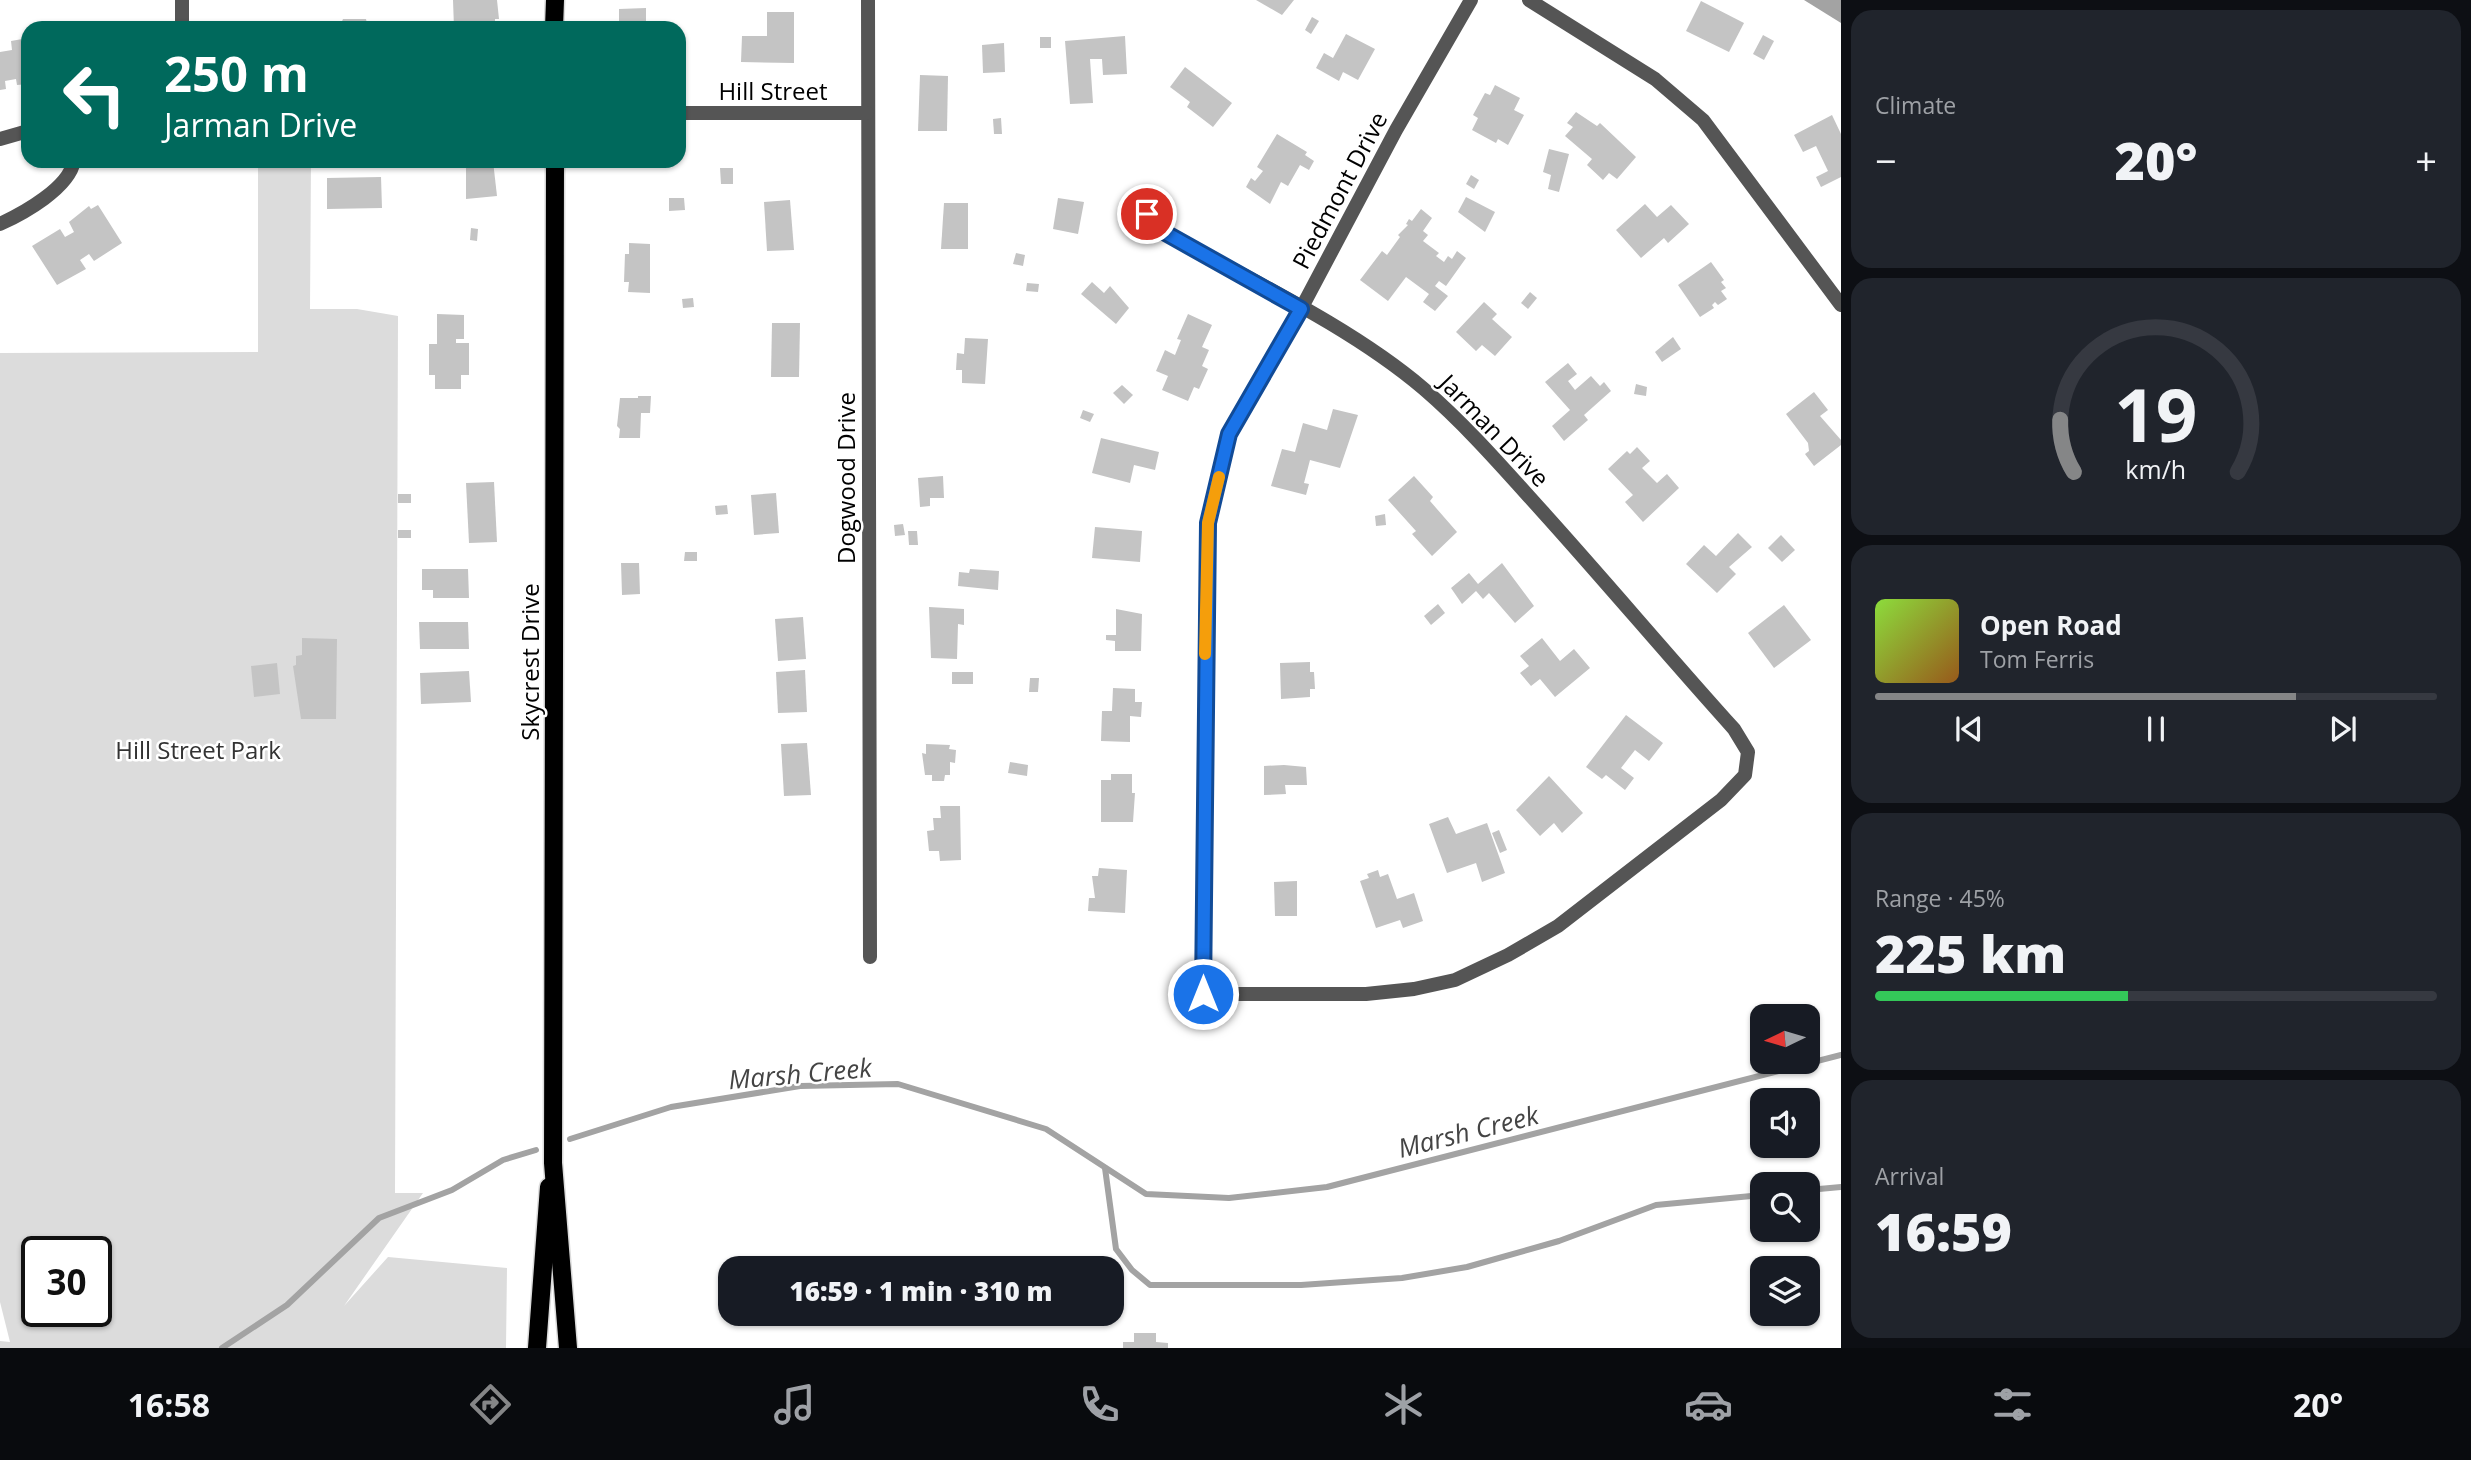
<!DOCTYPE html>
<meta charset="utf-8">
<style>
:root{--surface:#171b24;--page:#20242c;--text:#f1f3f6;--muted:#9ea1a6;--line:#363941;--accent:#858687}
body{margin:0;font-family:"Open Sans",sans-serif;background:var(--page);color:var(--text);height:100vh;display:flex;flex-direction:column;font-size:26px;white-space:nowrap}
*{box-sizing:border-box;margin:0}
p{font-size:23px;color:var(--muted)}
.icon{flex:none;width:38px;height:38px;fill:none;stroke:currentColor;stroke-width:2;stroke-linecap:round;stroke-linejoin:round}
.map{position:relative;flex:1;overflow:hidden}
.side{display:flex;flex-direction:column;gap:10px;padding:10px;background:#0d0f14;width:630px}
.side>*{flex:none}
.guide{position:absolute;left:21px;top:21px;width:665px;height:147px;border-radius:21px;box-shadow:0 2px 5px #0004;background:#00695c;color:#fff;overflow:hidden}
.needle{width:46px;rotate:265deg}
.fabs{position:absolute;left:1750px;top:1004px;display:grid;gap:14px}
.fabs a{display:grid;place-items:center;width:70px;height:70px;border-radius:14px;background:var(--surface);box-shadow:0 2px 5px #0004;font-size:35px}
.speed{position:absolute;left:21px;top:1236px;display:flex;gap:14px;font-size:35px;font-weight:700;text-align:center}
.speed>*{display:grid;place-content:center;width:91px;height:91px;border-radius:50%;background:var(--surface);box-shadow:0 2px 5px #0004;line-height:1}
.speed .limit{border:4px solid #111;border-radius:10px;background:#fff;color:#111}
.pin{position:absolute;display:grid;place-items:center;width:60px;height:60px;color:#fff;margin:-30px;border:4px solid #fff;border-radius:50%;box-shadow:0 2px 7px #0007}
.me{position:absolute;width:77px;margin:-38px;rotate:0deg;stroke-linejoin:round;filter:drop-shadow(0 0 5px #0008)}
.turn{display:flex;align-items:center;gap:24px;height:147px;padding:0 28px;font-size:32px}
.turn .icon{width:91px;height:91px;stroke-width:2.5}
.turn b{display:block;font-size:49px;line-height:60px}
.big{font-size:52px;font-weight:800;line-height:1.1}
.side .widget{flex:1;display:flex;flex-direction:column;justify-content:center;gap:10px;min-width:0;padding:0 24px;border-radius:21px;background:var(--page)}
.side .dial{align-items:center;gap:0}
.dial svg{height:182px;overflow:visible;fill:none;stroke:var(--line);stroke-width:7;stroke-linecap:round;text-anchor:middle}
.dial text{fill:var(--text);stroke:none}
.song{display:flex;align-items:center;gap:21px}
.cover{width:84px;height:84px;border-radius:10px;background:linear-gradient(135deg,hsl(90 70% 55%),hsl(30 70% 35%))}
.played{height:7px;border-radius:4px;background:linear-gradient(90deg,var(--accent) 75%,var(--line) 75%)}
.keys{display:flex;justify-content:space-around;direction:ltr}
.heat{display:flex;justify-content:space-between;align-items:center;font-size:38px;direction:ltr}
.charge{height:10px;border-radius:5px;background:linear-gradient(90deg,#34c759 45%,var(--line) 0)}
.trip{position:absolute;left:718px;top:1256px;width:406px;height:70px;border-radius:21px;background:var(--surface);box-shadow:0 2px 5px #0004;font-weight:800;line-height:70px;text-align:center}
.tab-bar{display:flex;height:112px;justify-content:space-around;align-items:center;background:#090b0e;color:var(--muted)}
.tab-bar .icon{width:49px;height:49px}
.tab-bar .active{color:var(--accent)}
.tab-bar b{font-size:32px;color:var(--text)}
main{display:flex;flex:1;min-height:0}
.map>svg:first-child{display:block}
.green{fill:#dcdcdc;fill-rule:evenodd}
.water{fill:#a3a3a3}
.lines{fill:none;stroke-linecap:round;stroke-linejoin:round}
.stream{stroke:#a3a3a3;stroke-width:6}
.building{fill:#c4c4c4}
.primary-casing{stroke:#dbdbdb;stroke-width:21}
.street{stroke:#555;stroke-width:14}
.primary{stroke:#000;stroke-width:18}
.route-casing{stroke:#114b97;stroke-width:18}
.route{stroke:#1a73e8;stroke-width:12}
.slow{stroke:#f59e0b;stroke-width:12}
.labels{text-anchor:middle;dominant-baseline:central;stroke-width:5;stroke-linejoin:round;paint-order:stroke}
.street-label{font-size:24px;fill:#000;stroke:#fff}
.park-label{font-size:24px;fill:#333;stroke:#fff}
.water-label{font-size:26px;font-style:italic;fill:#444;stroke:#fff}
</style>
<main>
<div class="map">
<svg width="1841" height="1348" viewBox="0 0 1841 1348">
<rect width="100%" height="100%" fill="#fff"/>
<path class="green" d="M258,161H311L310,309H357L398,316L395,1193H423L344,1306L388,1257L507,1268L506,1348H0V1341L10,1342L0,1302V353L258,352ZM37,1251H96V1311H37Z"/>
<path class="water" d="M1804,0H1841V23Z"/>
<g class="lines">
<g class="stream">
<path d="M570,1139L671,1107L800,1086L898,1084L1046,1129L1146,1194L1229,1198L1327,1187L1841,1055"/>
<path d="M1105,1168L1116,1249L1132,1270L1150,1285H1301L1402,1278L1467,1267L1559,1241L1656,1205L1762,1195"/>
<path d="M1808,1190L1841,1187"/>
<path d="M222,1348L287,1305L379,1218L452,1190L503,1160L536,1150"/>
</g>
</g>
<g class="building">
<path d="M453,0H497L499,19H495V28H454Z"/>
<path d="M1256,0H1294L1282,15Z"/>
<path d="M1701,1L1744,23L1729,52L1686,31Z"/>
<path d="M646,8V28H619V9Z"/>
<path d="M767,12H794V63L741,62L742,36H767Z"/>
<path d="M1312,17L1319,21L1311,34L1305,30Z"/>
<path d="M343,19H366L368,28H339Z"/>
<path d="M260,22L279,23V28H260Z"/>
<path d="M1346,34L1375,49L1358,80L1343,72L1339,81L1316,68L1324,53L1333,58Z"/>
<path d="M1763,35L1774,41L1764,60L1753,54Z"/>
<path d="M1125,36L1127,74L1103,75L1102,59H1090L1093,103L1070,104L1065,41Z"/>
<rect x="1040" y="37" width="11" height="11"/>
<path d="M28,38V84L17,85L16,79L5,81L6,89L0,90V52L12,50L11,41Z"/>
<path d="M1004,43L1005,72L983,73L982,45Z"/>
<path d="M1185,67L1232,103L1213,127L1187,107L1190,102L1170,87Z"/>
<path d="M920,75L948,76L947,131H918Z"/>
<path d="M1495,85L1520,98L1514,110L1524,115L1508,145L1498,139L1496,143L1472,130L1478,118L1473,115L1485,93L1490,95Z"/>
<path d="M1576,112L1597,126L1600,123L1636,157L1617,179L1609,173L1603,180L1587,165L1592,159L1565,136L1573,127L1567,123Z"/>
<path d="M1832,115L1841,134V177L1821,187L1816,177L1828,171L1816,146L1803,152L1794,135Z"/>
<path d="M1001,118L1002,134H994L993,119Z"/>
<path d="M1277,134L1307,152L1305,155L1314,161L1309,170L1300,165L1288,186L1281,182L1270,204L1246,187L1251,178L1255,181L1263,171L1257,167Z"/>
<path d="M1549,149L1569,154L1559,192L1548,189L1551,175L1543,172Z"/>
<path d="M466,161H493L497,196L466,199Z"/>
<path d="M720,168H733V184H721Z"/>
<path d="M1471,175L1479,180L1474,189L1466,184Z"/>
<path d="M381,177L382,208L327,209V178Z"/>
<path d="M1466,197L1495,212L1485,232L1458,212Z"/>
<path d="M669,198H684L685,210L669,211Z"/>
<path d="M1058,198L1084,202L1078,234L1053,229Z"/>
<path d="M790,200L794,250L767,251L764,202Z"/>
<path d="M944,203H968V249H941Z"/>
<path d="M1645,204L1657,217L1671,205L1689,224L1668,243L1664,238L1641,258L1616,230Z"/>
<path d="M98,205L122,243L94,261L89,254L80,260L86,269L57,285L32,246L60,229L65,237L74,232L69,222L89,206L91,209Z"/>
<path d="M1421,209L1432,218L1423,231L1428,235L1423,241L1439,253L1436,256L1444,262L1448,256L1452,259L1457,251L1466,258L1446,286L1439,281L1435,286L1448,296L1435,311L1423,302L1429,294L1406,277L1388,301L1360,280L1382,251L1387,255L1400,237L1398,235L1408,225L1406,224L1409,219L1412,221Z"/>
<path d="M471,228L478,229L477,241L470,240Z"/>
<path d="M629,243L650,244V293L628,292L629,282H624L625,254H629Z"/>
<path d="M1016,253L1025,255L1023,266L1013,264Z"/>
<path d="M1711,262L1724,280L1721,282L1726,288L1721,291L1727,299L1718,305L1715,302L1712,305L1714,308L1700,317L1678,285Z"/>
<path d="M1092,282L1104,293L1110,286L1129,308L1116,324L1081,294Z"/>
<path d="M1027,283L1039,284L1038,292L1026,291Z"/>
<path d="M1530,292L1537,298L1528,309L1521,303Z"/>
<path d="M693,298L694,307L683,308L682,299Z"/>
<path d="M1484,302L1497,314L1492,319L1512,337L1495,356L1482,345L1476,351L1456,332Z"/>
<path d="M437,314L464,315V339H456V343H469V375H461V389H435V375H429V344H437Z"/>
<path d="M1188,314L1212,325L1202,347L1209,350L1202,366L1208,369L1199,389L1194,387L1188,401L1162,390L1168,376L1156,371L1165,350L1175,355L1181,340L1177,339Z"/>
<path d="M772,323H800L799,377H771Z"/>
<path d="M1673,337L1681,349L1662,362L1655,352Z"/>
<path d="M965,338L988,339L985,384L962,383V370H956L957,353L964,354Z"/>
<path d="M1568,363L1577,374L1568,381L1575,390L1591,376L1600,386L1604,382L1611,391L1584,415L1588,420L1564,441L1552,426L1570,410L1545,382Z"/>
<path d="M1636,384L1647,387L1646,396L1634,394Z"/>
<path d="M1122,385L1133,395L1124,404L1113,393Z"/>
<path d="M1814,392L1828,410L1820,416L1841,440V445L1814,466L1805,454L1809,451L1808,443L1786,414Z"/>
<path d="M638,396H651L650,413H641L640,438H619L620,429L617,426L620,398H638Z"/>
<path d="M1333,409L1358,415L1340,468L1310,460L1304,483L1309,484L1306,495L1271,486L1282,449L1295,452L1303,423L1327,430Z"/>
<path d="M1083,410L1094,414L1090,422L1080,418Z"/>
<path d="M1101,438L1159,452L1155,470L1134,465L1130,483L1092,473Z"/>
<path d="M1637,447L1650,461L1642,468L1657,483L1667,474L1679,488L1643,522L1625,502L1633,495L1608,469L1627,451L1630,454Z"/>
<path d="M943,476L944,498H930V506L920,507L918,478Z"/>
<path d="M1414,476L1433,497L1430,501L1457,532L1432,556L1412,534L1416,531L1388,500Z"/>
<path d="M494,482L497,542L469,543L466,483Z"/>
<path d="M776,493L779,533L754,535L751,495Z"/>
<rect x="398" y="494" width="13" height="9"/>
<path d="M727,505L728,514L716,515L715,506Z"/>
<path d="M1385,514L1386,525L1376,526L1375,516Z"/>
<path d="M903,524L905,535L895,536L894,525Z"/>
<path d="M1095,527L1142,531L1140,562L1092,558Z"/>
<rect x="398" y="530" width="13" height="8"/>
<path d="M908,531H917L918,545H909Z"/>
<path d="M1738,533L1752,547L1729,567L1736,574L1717,593L1686,564L1704,545L1716,556Z"/>
<path d="M1781,535L1795,550L1782,562L1768,548Z"/>
<path d="M685,552H697V561H684Z"/>
<path d="M621,563H639L640,594L622,595Z"/>
<path d="M1502,563L1534,606L1515,623L1489,593L1483,599L1476,591L1462,604L1451,588L1469,573L1478,584Z"/>
<path d="M422,569H468L469,598H433V590H422Z"/>
<path d="M970,569L999,571L998,590L958,586L959,572L969,573Z"/>
<path d="M1438,604L1445,613L1431,625L1424,616Z"/>
<path d="M1784,605L1811,640L1774,668L1748,633Z"/>
<path d="M929,607L964,609V625L958,624L957,659L931,658Z"/>
<path d="M1116,609L1142,614L1141,651H1115V641L1106,640V635H1116Z"/>
<path d="M803,617L806,659L778,661L775,619Z"/>
<path d="M419,622H468L469,649H420Z"/>
<path d="M302,638L337,639L336,719H301L293,666L296,665V656L302,655Z"/>
<path d="M1542,638L1560,661L1574,649L1590,668L1555,697L1540,679L1531,686L1520,673L1529,666L1520,656Z"/>
<path d="M1310,662V672H1314L1315,689H1310V697L1281,699L1280,663Z"/>
<path d="M277,663L280,694L254,697L251,666Z"/>
<path d="M805,670L807,712L778,713L776,672Z"/>
<path d="M469,671L471,702L421,704L420,673Z"/>
<rect x="952" y="672" width="21" height="12"/>
<path d="M1030,678H1039L1038,692H1029Z"/>
<path d="M1113,688L1135,689V702H1142L1141,717L1130,716V742L1101,741L1102,711H1112Z"/>
<path d="M1626,715L1663,743L1649,761L1635,750L1621,768L1634,778L1625,790L1606,775L1602,779L1586,767Z"/>
<path d="M807,743L811,795L784,796L781,744Z"/>
<path d="M926,744L950,745L949,749L956,750L955,763L950,762V775H945L944,781H932V775H925L922,753L926,754Z"/>
<path d="M1010,762L1028,765L1027,776L1008,773Z"/>
<path d="M1284,765L1306,767L1307,785H1285L1286,794L1264,795V766Z"/>
<path d="M1111,774H1132V793H1135L1133,822H1101V780H1111Z"/>
<path d="M1549,776L1583,813L1562,833L1554,823L1540,836L1516,810Z"/>
<path d="M940,806H960L961,860L940,861L939,851H929L927,831L934,830L933,818H941Z"/>
<path d="M1448,817L1456,834L1487,823L1505,873L1482,882L1476,863L1447,873L1429,824Z"/>
<path d="M1499,830L1507,850L1500,853L1492,833Z"/>
<path d="M1099,868L1127,870L1125,913L1088,911L1089,898H1095L1092,876H1098Z"/>
<path d="M1378,870L1380,877L1388,874L1397,899L1414,893L1423,921L1403,928L1400,920L1376,928L1360,881L1369,878L1367,874Z"/>
<path d="M1297,881V916H1275L1274,882Z"/>
<path d="M1134,1333H1156V1342L1168,1343V1348H1123V1342H1134Z"/>
</g>
<g class="lines">
<defs>
<g id="primary">
<path d="M554,28L555,0"/>
<path d="M555,161L553,1163L568,1348"/>
<path d="M537,1348L549,1187"/>
</g>
</defs>
<use href="#primary" class="primary-casing"/>
<g class="street">
<path d="M182,0V28"/>
<path d="M868,0L870,957"/>
<path d="M1529,0L1655,79L1703,120L1841,305"/>
<path d="M679,113H867"/>
<path d="M0,139L28,131"/>
<path d="M1147,214L1162,231C1248,279 1350,326 1424,389C1467,426 1504,469 1542,511C1607,583 1669,657 1734,729L1748,752L1745,775L1721,800L1558,926L1508,955L1455,980L1414,989L1366,994H1203L1208,523L1229,434L1301,309L1396,130L1471,0"/>
<path d="M0,224C24,213 69,188 74,161"/>
</g>
<use href="#primary" class="primary"/>
</g>
<g class="lines">
<defs>
<path id="route" d="M1147,214L1162,231L1301,309L1229,434L1208,523L1203,994"/>
</defs>
<use href="#route" class="route-casing"/>
<use href="#route" class="route"/>
<path class="slow" d="M1205,654L1208,523L1219,477"/>
</g>
<g class="labels">
<g class="street-label">
<text x="773" y="90">Hill Street</text>
<text transform="translate(1339 190) rotate(-62)">Piedmont Drive</text>
<text transform="translate(1495 430) rotate(46)">Jarman Drive</text>
<text transform="translate(845 478) rotate(-90)">Dogwood Drive</text>
<text transform="translate(529 662) rotate(-90)">Skycrest Drive</text>
</g>
<g class="park-label">
<text x="198" y="749">Hill Street Park</text>
</g>
<g class="water-label">
<text transform="translate(800 1073) rotate(-5)">Marsh Creek</text>
<text transform="translate(1468 1131) rotate(-14)">Marsh Creek</text>
</g>
</g>
</svg>
<div class="fabs">
<a><svg class="needle" viewBox="-14 -14 28 28"><path d="M0-13l5 13h-10z" fill="#e53935"/><path d="M0 13l5-13h-10z" fill="#9ea1a6"/></svg></a>
<a><svg class="icon" aria-label="sound" viewBox="0 0 24 24"><path d="M4 9h4l5-4v14l-5-4H4zM17 9q2 3 0 6"/></svg></a>
<a><svg class="icon" aria-label="search" viewBox="0 0 24 24"><circle cx="10" cy="10" r="6"/><path d="M15 15l6 6"/></svg></a>
<a><svg class="icon" aria-label="layers" viewBox="0 0 24 24"><path d="M12 4l9 5-9 5-9-5zM3 14l9 5 9-5"/></svg></a>
</div>
<div class="speed"><div class="limit">30</div></div>
<div class="pin" style="left:1147px;top:214px;background:#d93025"><svg class="icon" aria-label="arrive" viewBox="0 0 24 24"><path d="M6 21V4h12l-3 4 3 4H6"/></svg></div>
<svg class="me" style="left:1203px;top:994px" viewBox="-20 -20 40 40"><circle r="17" fill="#1a73e8" stroke="#fff" stroke-width="3"/><path d="M0-11L8 9 0 5-8 9z" fill="#fff"/></svg>
<div class="trip">16:59 · 1 min · 310 m</div>
<div class="guide">
<div class="turn"><svg class="icon" aria-label="left" viewBox="0 0 24 24"><path d="M17 20v-9H6M10 6l-5 5 5 5"/></svg><div><b>250 m</b>Jarman Drive</div></div>
</div>
</div>
<section class="side">
<div class="widget"><p>Climate</p>
<div class="heat"><a>−</a><b class="big">20°</b><a>+</a></div>
</div>
<div class="widget dial"><svg viewBox="0 0 100 80">
<path d="M14 69A42 42 0 1 1 86 69"/>
<path d="M14 69A42 42 0 0 1 8 46" stroke="#858687"/>
<text x="50" y="56" font-size="32" font-weight="700">19</text>
<text x="50" y="72" font-size="11">km/h</text>
</svg></div>
<div class="widget">
<div class="song"><i class="cover"></i><div><b>Open Road</b><p>Tom Ferris</p></div></div>
<div class="played"></div>
<div class="keys"><svg class="icon" aria-label="previous" viewBox="0 0 24 24"><path d="M18 5L8 12l10 7zM5 5v14"/></svg><svg class="icon" aria-label="pause" viewBox="0 0 24 24"><path d="M8 5v14M16 5v14"/></svg><svg class="icon" aria-label="next" viewBox="0 0 24 24"><path d="M6 5l10 7-10 7zM19 5v14"/></svg></div>
</div>
<div class="widget"><p>Range · 45%</p><b class="big">225 km</b><div class="charge"></div></div>
<div class="widget"><p>Arrival</p><b class="big">16:59</b></div>
</section>
</main>
<nav class="tab-bar">
<b>16:58</b>
<svg class="icon active" aria-label="directions" viewBox="0 0 24 24"><path d="M12 3l9 9-9 9-9-9zM9 14v-3h6M13 9l2 2-2 2"/></svg>
<svg class="icon" aria-label="music" viewBox="0 0 24 24"><path d="M9 18V5l10-2v13"/><circle cx="6" cy="18" r="3"/><circle cx="16" cy="16" r="3"/></svg>
<svg class="icon" aria-label="phone" viewBox="0 0 24 24"><path d="M5 4h4l2 5-3 2q2 4 5 5l2-3 5 2v4C11 20 4 13 5 4z"/></svg>
<svg class="icon" aria-label="climate" viewBox="0 0 24 24"><path d="M12 3v18M4 7l16 10M4 17L20 7"/></svg>
<svg class="icon" aria-label="car" viewBox="0 0 24 24"><path d="M5 17H2v-5l4-1 3-4h7l3 4 3 1v5h-3M9 17h6M6 11h13"/><circle cx="7" cy="17" r="2"/><circle cx="17" cy="17" r="2"/></svg>
<svg class="icon" aria-label="filters" viewBox="0 0 24 24"><path d="M4 7h16M4 17h16"/><circle cx="9" cy="7" r="2"/><circle cx="15" cy="17" r="2"/></svg>
<b>20°</b>
</nav>
